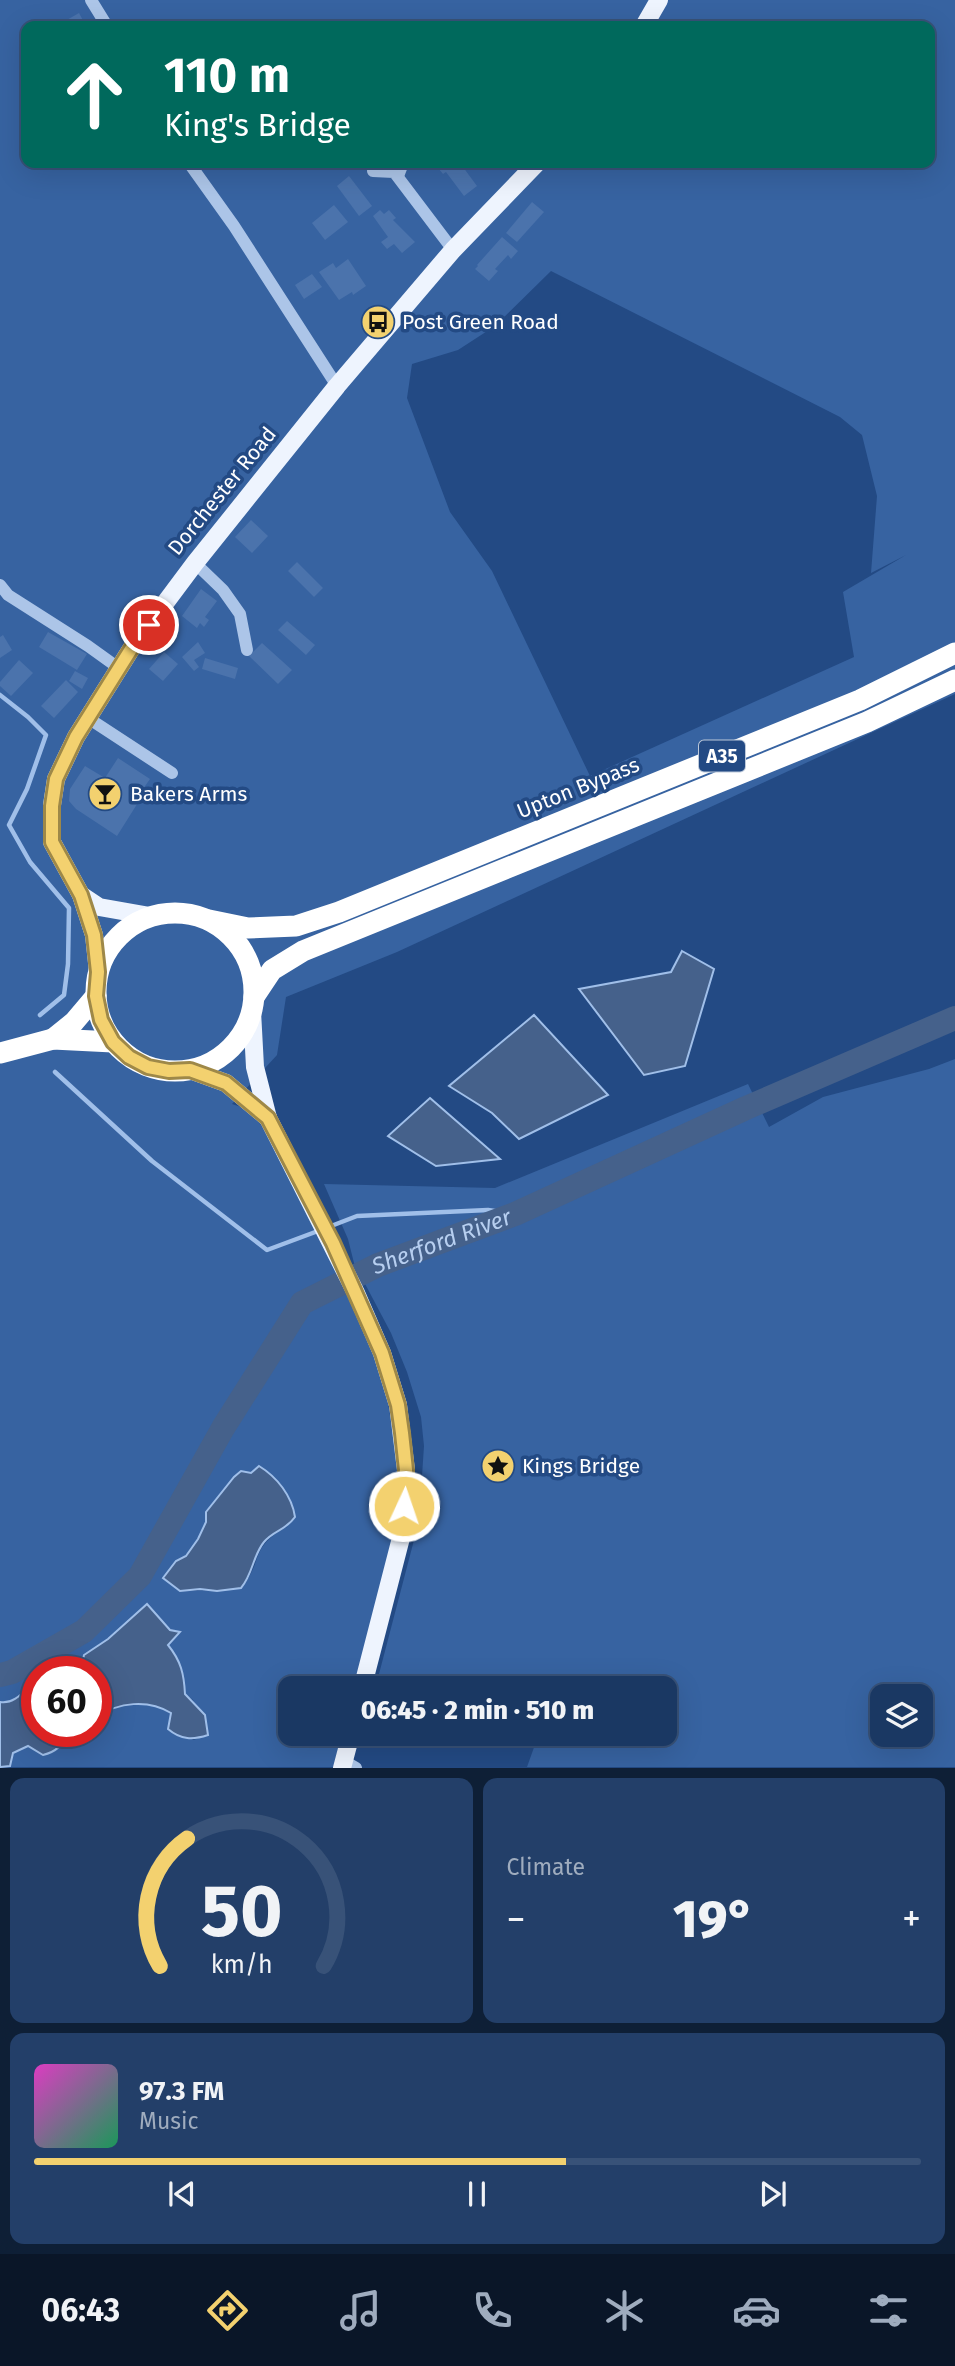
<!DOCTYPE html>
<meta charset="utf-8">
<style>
:root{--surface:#1a3863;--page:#233f69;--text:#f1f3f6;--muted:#9facbe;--line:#385278;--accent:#f3d16f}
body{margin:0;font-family:"Fira Sans",sans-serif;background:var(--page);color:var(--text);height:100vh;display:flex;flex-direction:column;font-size:26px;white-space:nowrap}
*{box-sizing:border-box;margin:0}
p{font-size:23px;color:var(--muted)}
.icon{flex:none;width:38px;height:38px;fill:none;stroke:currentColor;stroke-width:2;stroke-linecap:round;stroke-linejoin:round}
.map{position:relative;height:1768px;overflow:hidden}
.side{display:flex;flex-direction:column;gap:10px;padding:10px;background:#0e1f36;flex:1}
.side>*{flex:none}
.hud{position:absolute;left:21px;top:21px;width:914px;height:147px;border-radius:14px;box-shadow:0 7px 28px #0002,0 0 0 2px var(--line);background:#00695c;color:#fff;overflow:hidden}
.tools{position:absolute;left:870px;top:1684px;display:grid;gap:14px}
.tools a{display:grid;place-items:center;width:63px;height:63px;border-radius:14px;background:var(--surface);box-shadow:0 7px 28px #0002,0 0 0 2px var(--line);font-size:35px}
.speed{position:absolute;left:21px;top:1656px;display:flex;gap:14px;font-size:35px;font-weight:700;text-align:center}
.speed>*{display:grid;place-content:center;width:91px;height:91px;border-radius:50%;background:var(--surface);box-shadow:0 7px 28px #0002,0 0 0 2px var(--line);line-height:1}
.speed .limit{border:10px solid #d22;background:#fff;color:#111}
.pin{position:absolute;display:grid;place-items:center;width:60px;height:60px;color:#fff;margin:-30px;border:4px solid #fff;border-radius:50%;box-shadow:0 2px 7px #0007}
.me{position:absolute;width:77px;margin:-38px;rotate:3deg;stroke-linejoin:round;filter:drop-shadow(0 0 5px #0008)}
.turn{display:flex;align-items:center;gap:24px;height:147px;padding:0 28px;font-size:32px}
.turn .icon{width:91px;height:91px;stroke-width:2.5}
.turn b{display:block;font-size:49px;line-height:60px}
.big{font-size:52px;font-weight:800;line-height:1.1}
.side .card{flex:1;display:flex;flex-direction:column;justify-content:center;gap:10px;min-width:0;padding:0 24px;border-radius:14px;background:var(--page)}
.side .dial{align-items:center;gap:0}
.dial svg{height:182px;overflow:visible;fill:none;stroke:var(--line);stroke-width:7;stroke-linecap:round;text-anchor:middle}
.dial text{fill:var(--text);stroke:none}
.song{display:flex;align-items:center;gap:21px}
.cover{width:84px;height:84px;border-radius:10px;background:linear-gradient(135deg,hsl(310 70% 55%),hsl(150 70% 35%))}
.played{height:7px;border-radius:4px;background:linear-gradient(90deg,var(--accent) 60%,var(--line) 60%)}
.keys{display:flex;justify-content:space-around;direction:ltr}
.heat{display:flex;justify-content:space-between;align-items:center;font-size:38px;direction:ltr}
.side .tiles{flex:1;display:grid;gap:10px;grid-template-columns:1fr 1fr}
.card:last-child{grid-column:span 2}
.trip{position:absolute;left:278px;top:1676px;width:399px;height:70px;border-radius:14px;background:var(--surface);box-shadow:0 7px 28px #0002,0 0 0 2px var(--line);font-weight:800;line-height:70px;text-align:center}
.menu{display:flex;height:112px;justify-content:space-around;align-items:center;background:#0a1628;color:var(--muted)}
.menu .icon{width:49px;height:49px}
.menu .current{color:var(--accent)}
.menu b{font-size:32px;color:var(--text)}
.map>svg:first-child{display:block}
.green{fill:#3763a1;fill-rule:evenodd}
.water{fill:#45618b;stroke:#a0bfe9;stroke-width:2}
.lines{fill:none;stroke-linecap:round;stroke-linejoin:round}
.stream{stroke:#a0bfe9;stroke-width:4.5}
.river{stroke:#45618b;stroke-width:24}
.building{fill:#4b73ac}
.minor{stroke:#acc5e8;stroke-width:12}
.major{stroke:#eef4fe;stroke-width:18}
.highway{stroke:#fff;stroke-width:21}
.route-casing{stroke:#9e8848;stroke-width:18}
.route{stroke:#f3d16f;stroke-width:12}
.labels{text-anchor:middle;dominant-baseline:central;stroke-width:7;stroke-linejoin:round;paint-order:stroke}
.shield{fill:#234a84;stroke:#bdc9da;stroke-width:2}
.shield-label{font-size:19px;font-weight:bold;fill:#fff}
.poi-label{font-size:21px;fill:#fff;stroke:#234a84;text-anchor:start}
.street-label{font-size:21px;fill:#fff;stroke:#234a84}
.water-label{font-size:23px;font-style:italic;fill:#b7cff0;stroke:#234a84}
</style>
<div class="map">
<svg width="955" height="1768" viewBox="0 0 955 1768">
<rect width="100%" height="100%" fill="#234a84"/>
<g class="green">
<path d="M0,0H955V694L397,952L286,997L277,1055L232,1104L250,1110L262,1126L308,1212L366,1332L385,1385L398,1465L395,1531L354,1689H290V1734H342L333,1767H5L10,1766L13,1753L28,1746L43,1755L66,1740L70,1731H96V1717C116,1704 152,1696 172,1713C180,1720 186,1731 193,1740L208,1735L193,1700L185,1694C184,1674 181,1661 168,1645L170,1630L147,1604L74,1670L37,1671V1687L27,1688C21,1696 11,1704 0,1702ZM26,26H929V163H26ZM551,271L840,417L862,435L877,496L871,573L906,555L843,592L854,657L590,776L492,571L450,512L407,398L412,364L458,350L495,326ZM241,1471L280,1483L287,1498L293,1505L287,1527C249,1547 264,1561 241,1588C221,1590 201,1591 181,1591L163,1578L176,1561L186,1556L198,1539L206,1522V1512L234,1477Z"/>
<path d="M955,1059V1767H527L537,1739L527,1734H665V1689H415L379,1674L419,1521L424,1446L421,1417L407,1372L391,1333L354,1263L348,1239L324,1184L495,1188L748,1084L769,1127L823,1097L929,1069ZM882,1696H920V1734H882Z"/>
</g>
<g class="water">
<path d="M682,951L714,969L685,1066L644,1075L579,989L671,972Z"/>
<path d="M534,1015L608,1095L519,1139L492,1113L449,1086Z"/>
<path d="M430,1098L500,1159L436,1166L388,1136Z"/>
<path d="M259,1466C277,1477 292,1496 295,1517C285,1531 274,1530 264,1542C253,1555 253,1574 241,1588L217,1591L200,1589L180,1591L163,1578L176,1561L186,1556L198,1539L206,1522V1512L234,1477L241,1471L251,1473Z"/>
<path d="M147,1604L170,1630L180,1632L168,1645C181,1661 184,1674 185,1694L205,1715L208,1735C193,1740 181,1740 168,1729L171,1713C148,1699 119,1702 96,1717V1671H72L82,1664L84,1655L108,1639Z"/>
<path d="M27,1687H37V1731H70C65,1743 56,1752 43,1755L28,1746L13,1753L10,1766L0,1767V1702C11,1704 21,1696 27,1687Z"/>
</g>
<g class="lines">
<g class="stream">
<path d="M0,695L28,717L46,735L27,789L9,825L30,862L69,908L68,964L64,995L40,1015"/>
<path d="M55,1072L152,1161L267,1250L318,1231"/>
<path d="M326,1228L357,1216L488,1210L515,1214"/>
</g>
<path class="river" id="s1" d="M0,1675L12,1672L84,1631L140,1576L223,1428L302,1303L378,1265L515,1214L746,1108L955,1018"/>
</g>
<g class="building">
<path d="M79,13L86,26H68L65,21Z"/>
<path d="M434,163H460L477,186L464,196L446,172L443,174Z"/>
<path d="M349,176L372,206L359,216L337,186Z"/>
<path d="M532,202L544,212L517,242L506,233Z"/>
<path d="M334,205L348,222L325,240L312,223Z"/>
<path d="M380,210L384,214L389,210L396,218L393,220L415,242L402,253L394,244L387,249L381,242L388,237L373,216Z"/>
<path d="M502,237L518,251L511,259L508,255L495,269L498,271L489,281L475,269L478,266L477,265Z"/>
<path d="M348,259L366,286L353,295L352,292L339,300L319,272L333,263L336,268Z"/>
<path d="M312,274L322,287L304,299L295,285Z"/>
<path d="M251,520L268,536L252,553L235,537Z"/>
<path d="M297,562L323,588L314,597L288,571Z"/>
<path d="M201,589L217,601L205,617L209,620L204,627L200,623L197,628L182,616Z"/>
<path d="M287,621L315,645L306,655L278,630Z"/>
<path d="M48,632L87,654L77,670L39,647Z"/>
<path d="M3,635L12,650L0,658V637Z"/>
<path d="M198,642L205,653L194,660L199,667L194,671L182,657Z"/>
<path d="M262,643L292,670L278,684L249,656Z"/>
<path d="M164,652L178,664L163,681L149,669Z"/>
<path d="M205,658L238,668L235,679L202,669Z"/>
<path d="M19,660L33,673L11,696L0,686V682Z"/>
<path d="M75,671L88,678L82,689L69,681Z"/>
<path d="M66,680L78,692L54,718L41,706Z"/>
<path d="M118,758L150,779L136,799L139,801L117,836L76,809L69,801L70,789L85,766L105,778Z"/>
</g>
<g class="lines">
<g class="minor">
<path d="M91,0L107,26"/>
<path d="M189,163L234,226L337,386"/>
<path d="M373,171L394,172L453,250"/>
<path d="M398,176L403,163"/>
<path d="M195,563L223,590L240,614L247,650"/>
<path d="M0,585L8,595L88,646L120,669"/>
<path d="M88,718L172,773"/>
<path d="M344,1761L356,1768"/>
</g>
<g class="major">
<path d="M644,26L659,0"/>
<path d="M81,895L99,907L150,916"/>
<path d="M98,972L94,935L81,895L52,842V805L56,779L76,737L133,646L195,563L337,386L453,250L537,163"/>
<path d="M252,1011L255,1067L268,1118L356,1293L382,1353L398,1405L406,1470L402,1534L362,1689"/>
<path d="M190,1070L226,1083L268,1118"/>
<path d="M342,1768L351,1734"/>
</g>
<g class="highway">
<circle cx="175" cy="992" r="79"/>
<path d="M209,920L248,928L296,926L339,912L860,700L955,653"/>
<path d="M254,997L272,970L303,951L867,722L955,680"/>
<path d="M53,1039L74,1022L96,996"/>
<path d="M0,1053L53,1039L113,1042"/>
</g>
</g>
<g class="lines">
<defs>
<path id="route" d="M149,625L133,646L76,737L56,779L52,806V842L81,895L94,935L98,972L96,996L101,1020L113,1042L129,1057L148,1067L169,1071L190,1070L226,1083L268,1118L333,1243L382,1353L398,1405L402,1433L406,1470L404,1506"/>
</defs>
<use href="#route" class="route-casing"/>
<use href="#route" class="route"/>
</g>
<defs>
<symbol id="bus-disc" viewBox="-11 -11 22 22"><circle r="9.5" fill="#f3d16f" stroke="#234a84"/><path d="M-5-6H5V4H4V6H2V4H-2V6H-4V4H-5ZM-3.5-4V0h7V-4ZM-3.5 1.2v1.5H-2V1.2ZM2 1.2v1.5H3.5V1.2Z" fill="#111"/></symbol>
<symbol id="bar-disc" viewBox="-11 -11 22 22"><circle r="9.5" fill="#f3d16f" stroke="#234a84"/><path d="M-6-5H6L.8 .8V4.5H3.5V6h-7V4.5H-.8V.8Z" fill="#111"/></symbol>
<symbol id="sight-disc" viewBox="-11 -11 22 22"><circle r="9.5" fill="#f3d16f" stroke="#234a84"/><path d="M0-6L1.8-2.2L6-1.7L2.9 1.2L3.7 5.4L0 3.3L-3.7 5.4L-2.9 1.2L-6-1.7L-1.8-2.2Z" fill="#111"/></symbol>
</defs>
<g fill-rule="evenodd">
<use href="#bus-disc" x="359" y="303" width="38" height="38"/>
<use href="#bar-disc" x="86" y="775" width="38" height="38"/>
<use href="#sight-disc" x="479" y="1447" width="38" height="38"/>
</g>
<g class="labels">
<rect class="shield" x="699" y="740.5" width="46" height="31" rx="5"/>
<g class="shield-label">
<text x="722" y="756">A35</text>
</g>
<g class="poi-label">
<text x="402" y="322">Post Green Road</text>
<text x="130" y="794">Bakers Arms</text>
<text x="522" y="1466">Kings Bridge</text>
</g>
<g class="street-label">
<text transform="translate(222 491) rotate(-51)">Dorchester Road</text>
<text transform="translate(578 788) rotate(-22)">Upton Bypass</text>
</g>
<g class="water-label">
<text stroke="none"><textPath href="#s1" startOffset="644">Sherford River</textPath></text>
</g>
</g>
</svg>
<div class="tools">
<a><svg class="icon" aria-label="layers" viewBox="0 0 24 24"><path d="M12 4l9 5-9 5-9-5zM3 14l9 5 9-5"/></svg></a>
</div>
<div class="speed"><div class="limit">60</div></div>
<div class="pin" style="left:149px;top:625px;background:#d93025"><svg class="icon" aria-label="arrive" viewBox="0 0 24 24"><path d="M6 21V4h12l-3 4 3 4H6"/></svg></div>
<svg class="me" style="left:404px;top:1506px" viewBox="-20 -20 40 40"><circle r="17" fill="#f3d16f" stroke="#fff" stroke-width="3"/><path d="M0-11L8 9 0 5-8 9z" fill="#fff"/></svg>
<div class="trip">06:45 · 2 min · 510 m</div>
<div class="hud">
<div class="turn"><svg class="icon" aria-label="ahead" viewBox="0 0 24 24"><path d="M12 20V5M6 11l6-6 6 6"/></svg><div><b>110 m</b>King's Bridge</div></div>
</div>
</div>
<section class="side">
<div class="tiles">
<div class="card dial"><svg viewBox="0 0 100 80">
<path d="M14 69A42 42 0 1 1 86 69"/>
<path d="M14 69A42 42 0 0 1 26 13" stroke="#f3d16f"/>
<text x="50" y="56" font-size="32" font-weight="700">50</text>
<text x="50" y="72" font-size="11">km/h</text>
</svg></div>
<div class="card"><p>Climate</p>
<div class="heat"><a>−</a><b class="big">19°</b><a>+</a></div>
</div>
<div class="card">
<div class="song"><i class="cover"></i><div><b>97.3 FM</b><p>Music</p></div></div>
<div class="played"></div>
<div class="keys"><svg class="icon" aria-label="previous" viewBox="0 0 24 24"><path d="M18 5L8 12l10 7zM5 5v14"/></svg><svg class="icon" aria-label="pause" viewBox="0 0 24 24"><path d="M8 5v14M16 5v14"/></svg><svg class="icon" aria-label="next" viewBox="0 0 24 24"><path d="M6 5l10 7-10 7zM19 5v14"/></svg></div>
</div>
</div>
</section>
<nav class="menu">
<b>06:43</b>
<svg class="icon current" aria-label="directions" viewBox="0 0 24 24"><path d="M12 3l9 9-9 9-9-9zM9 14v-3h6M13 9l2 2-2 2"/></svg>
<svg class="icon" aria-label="music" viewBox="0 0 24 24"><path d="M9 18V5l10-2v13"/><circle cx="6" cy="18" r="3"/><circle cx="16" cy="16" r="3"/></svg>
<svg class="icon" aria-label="phone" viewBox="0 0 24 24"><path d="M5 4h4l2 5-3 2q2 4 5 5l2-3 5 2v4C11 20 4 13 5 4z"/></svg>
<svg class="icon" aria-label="climate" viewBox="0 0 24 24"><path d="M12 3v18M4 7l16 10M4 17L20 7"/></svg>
<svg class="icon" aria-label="car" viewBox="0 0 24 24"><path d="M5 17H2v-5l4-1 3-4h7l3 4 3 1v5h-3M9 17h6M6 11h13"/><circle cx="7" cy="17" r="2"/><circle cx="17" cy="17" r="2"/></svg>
<svg class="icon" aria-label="filters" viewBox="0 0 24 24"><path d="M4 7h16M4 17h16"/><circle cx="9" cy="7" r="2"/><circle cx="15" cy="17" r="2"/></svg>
</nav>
